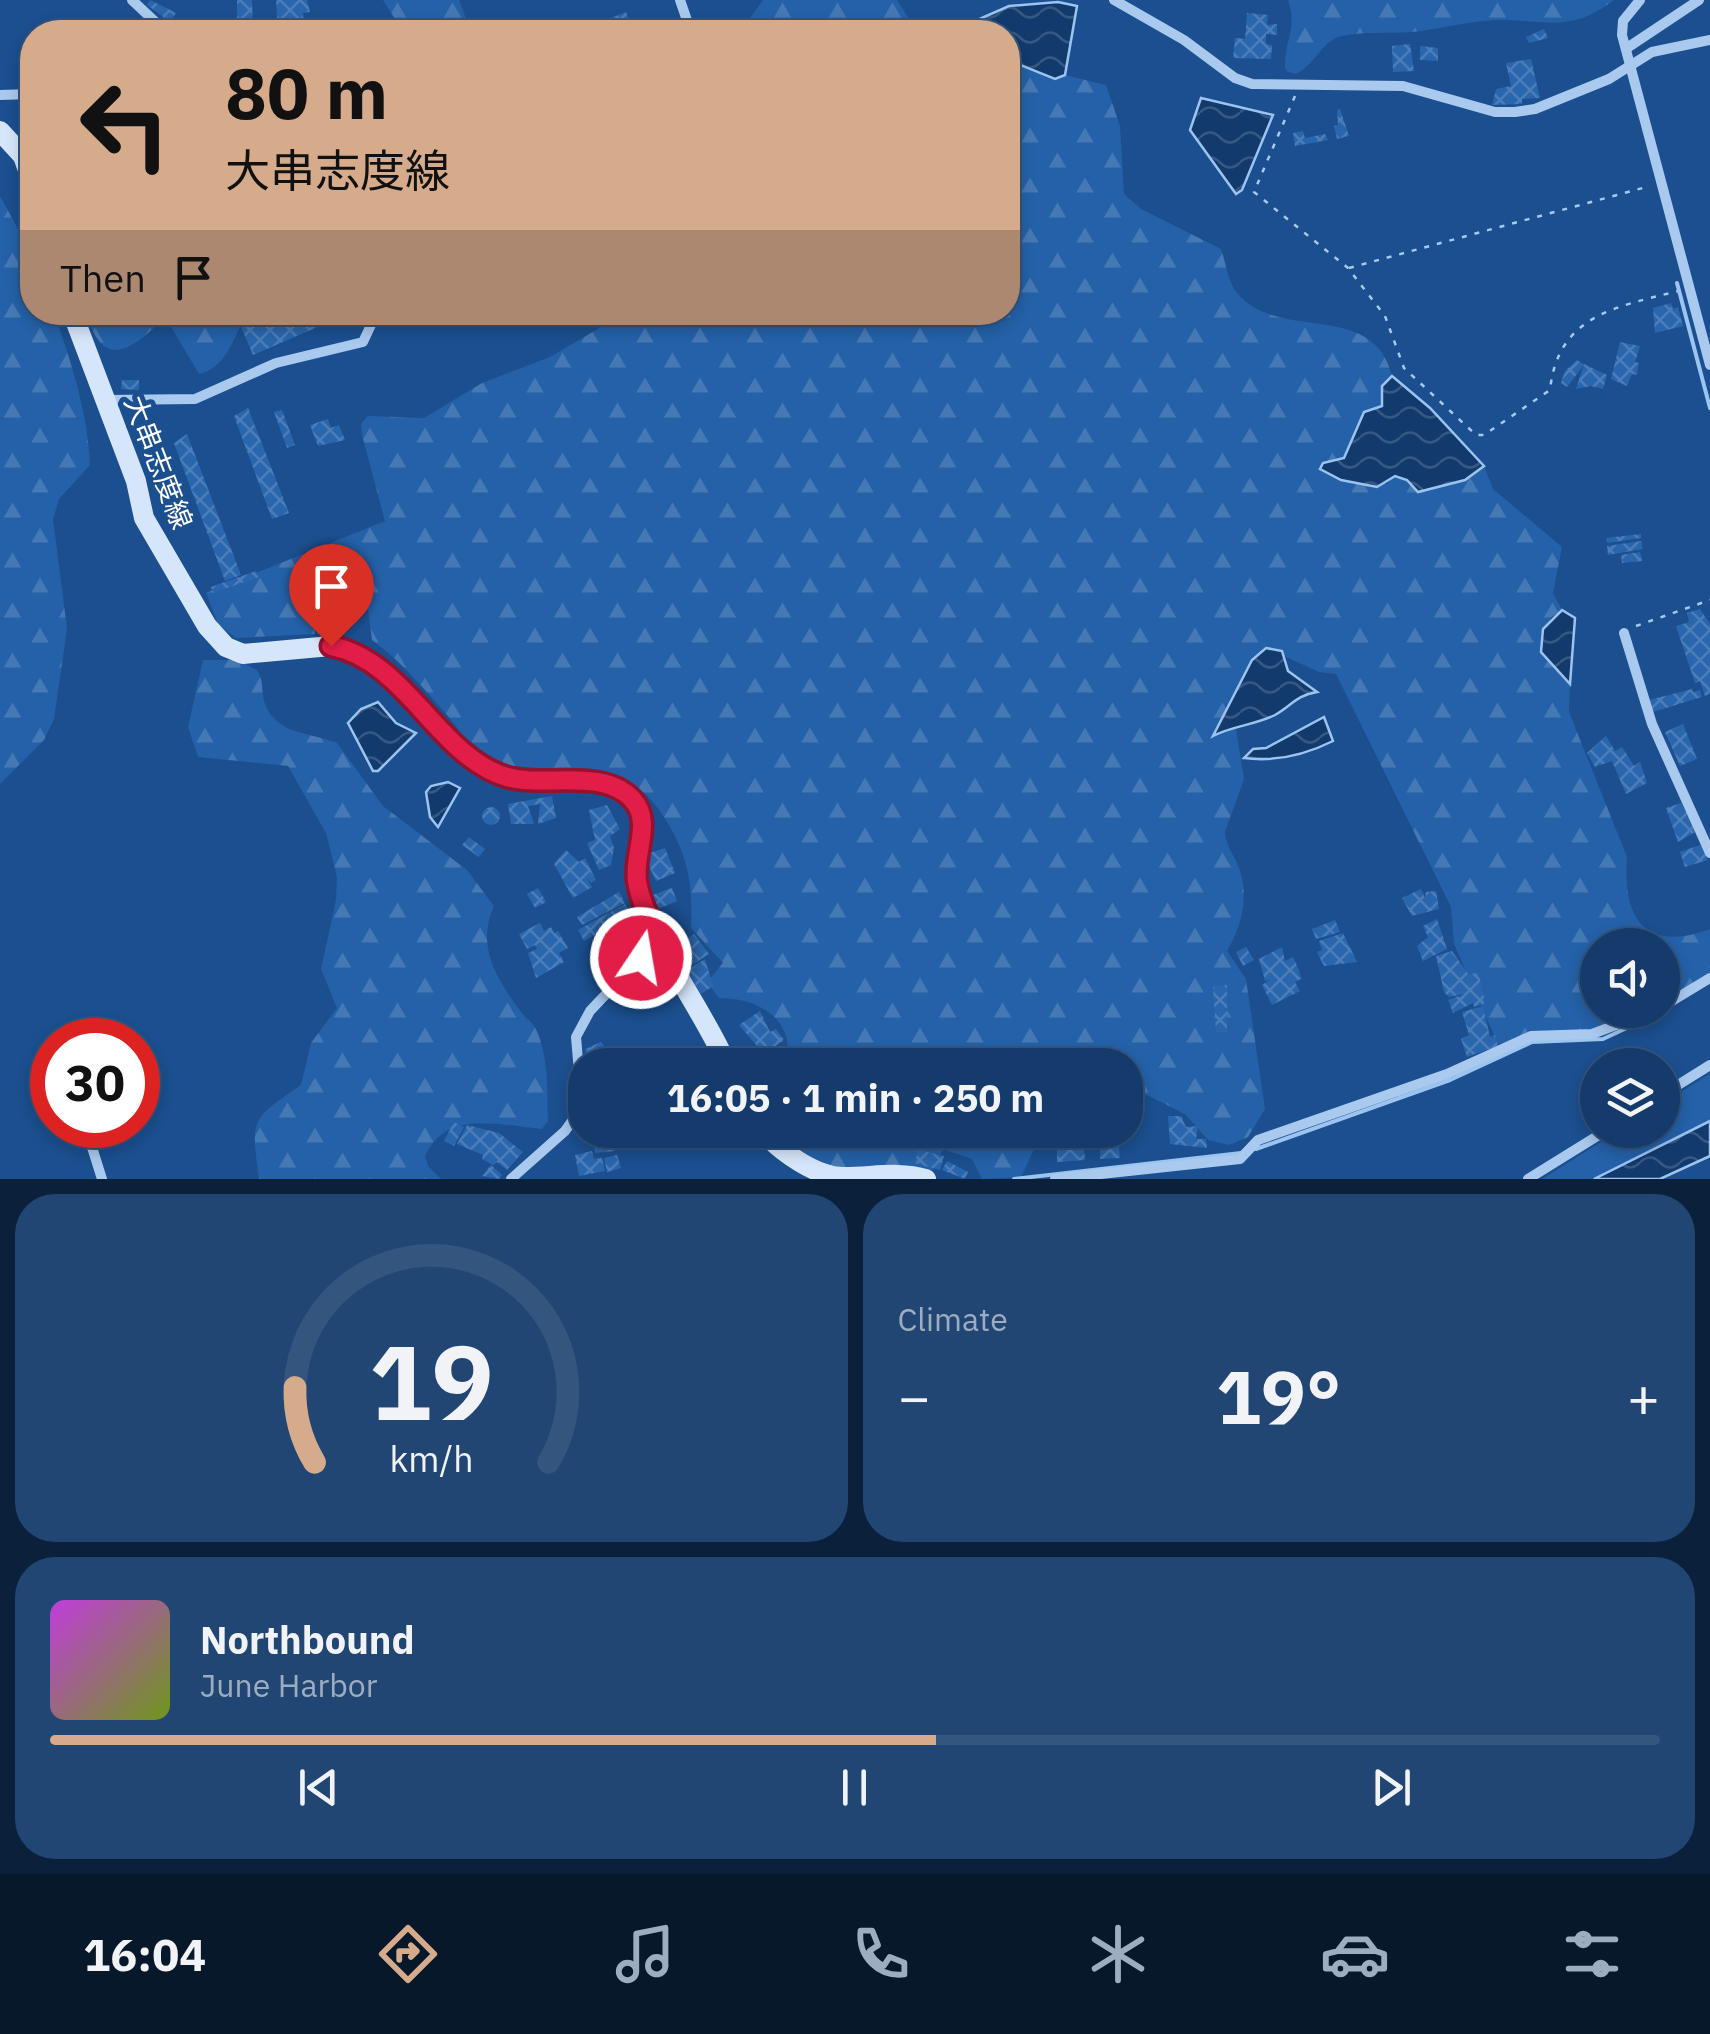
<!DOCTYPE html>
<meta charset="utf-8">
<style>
:root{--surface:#143b6b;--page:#214673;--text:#f1f3f6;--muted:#9dadc1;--line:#33557e;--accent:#d6ab8b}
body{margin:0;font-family:"IBM Plex Sans","Noto Sans JP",sans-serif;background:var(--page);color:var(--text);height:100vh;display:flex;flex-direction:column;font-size:38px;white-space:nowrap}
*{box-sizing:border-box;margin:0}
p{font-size:32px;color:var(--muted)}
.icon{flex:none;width:55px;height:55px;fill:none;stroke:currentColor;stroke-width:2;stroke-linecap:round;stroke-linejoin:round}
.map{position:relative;height:1179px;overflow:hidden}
.details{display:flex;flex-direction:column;gap:15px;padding:15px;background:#0b203b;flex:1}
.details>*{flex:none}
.guide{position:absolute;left:20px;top:20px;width:1000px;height:305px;border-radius:40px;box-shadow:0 5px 15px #0003,0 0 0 2px var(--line);background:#d6ab8b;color:#111;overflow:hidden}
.tools{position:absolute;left:1580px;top:928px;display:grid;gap:20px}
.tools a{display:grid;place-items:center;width:100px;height:100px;border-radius:50%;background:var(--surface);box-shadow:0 5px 15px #0003,0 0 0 2px var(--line);font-size:50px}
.speed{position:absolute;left:30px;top:1018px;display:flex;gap:20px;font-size:50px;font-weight:700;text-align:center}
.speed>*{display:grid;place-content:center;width:130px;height:130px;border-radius:50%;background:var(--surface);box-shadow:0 5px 15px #0003,0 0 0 2px var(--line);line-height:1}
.speed .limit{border:15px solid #d22;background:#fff;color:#111}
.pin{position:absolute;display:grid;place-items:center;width:85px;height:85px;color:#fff;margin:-102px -42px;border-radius:50% 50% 50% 0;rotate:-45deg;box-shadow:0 0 10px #0007}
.pin .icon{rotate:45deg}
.me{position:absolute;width:110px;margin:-55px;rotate:12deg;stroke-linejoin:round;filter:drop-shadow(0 0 8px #0008)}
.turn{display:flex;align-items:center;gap:35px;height:210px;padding:0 40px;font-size:45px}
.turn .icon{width:130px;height:130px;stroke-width:2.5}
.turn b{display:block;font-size:70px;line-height:85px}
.then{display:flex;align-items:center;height:95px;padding:0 40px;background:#0003;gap:20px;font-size:38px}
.big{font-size:75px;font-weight:700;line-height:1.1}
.details .widget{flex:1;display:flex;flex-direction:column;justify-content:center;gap:15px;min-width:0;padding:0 35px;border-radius:40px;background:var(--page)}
.details .dial{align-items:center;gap:0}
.dial svg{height:260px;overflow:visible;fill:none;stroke:var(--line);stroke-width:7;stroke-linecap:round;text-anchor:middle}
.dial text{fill:var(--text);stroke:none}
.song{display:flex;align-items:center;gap:30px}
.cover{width:120px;height:120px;border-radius:15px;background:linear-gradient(135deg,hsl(290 70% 55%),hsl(80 70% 35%))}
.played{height:10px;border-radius:5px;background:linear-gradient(90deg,var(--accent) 55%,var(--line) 55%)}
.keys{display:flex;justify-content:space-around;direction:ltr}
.heat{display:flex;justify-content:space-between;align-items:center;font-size:55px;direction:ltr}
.details .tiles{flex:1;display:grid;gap:15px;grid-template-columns:1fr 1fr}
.widget:last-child{grid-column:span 2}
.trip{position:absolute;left:568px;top:1048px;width:575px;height:100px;border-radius:40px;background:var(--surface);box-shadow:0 5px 15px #0003,0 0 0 2px var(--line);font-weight:700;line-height:100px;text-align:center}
.tabs{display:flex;height:160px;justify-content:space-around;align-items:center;background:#08182b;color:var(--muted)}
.tabs .icon{width:70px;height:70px}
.tabs .current{color:var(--accent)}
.tabs b{font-size:45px;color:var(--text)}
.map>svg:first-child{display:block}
.green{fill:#2461a8}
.forest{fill:url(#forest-firs)}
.water{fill:url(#water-waves);stroke:#9cc4f0;stroke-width:2.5}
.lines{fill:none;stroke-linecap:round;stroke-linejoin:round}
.stream{stroke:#9cc4f0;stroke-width:4}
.building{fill:url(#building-cross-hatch)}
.path{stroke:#a9c9ee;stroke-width:2.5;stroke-dasharray:5 8;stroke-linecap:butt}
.street{stroke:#a9c9ee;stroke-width:10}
.secondary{stroke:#d6e6fa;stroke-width:20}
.route-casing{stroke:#92132f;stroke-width:25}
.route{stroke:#e11d48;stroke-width:18}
.labels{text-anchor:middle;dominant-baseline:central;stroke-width:10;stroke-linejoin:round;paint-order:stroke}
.street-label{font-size:28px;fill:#fff;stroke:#1b4f8f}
</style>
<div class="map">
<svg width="1710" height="1179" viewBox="0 0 1710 1179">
<defs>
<pattern id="forest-firs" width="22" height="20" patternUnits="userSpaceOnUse" patternTransform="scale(2.5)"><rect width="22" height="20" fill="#2461a8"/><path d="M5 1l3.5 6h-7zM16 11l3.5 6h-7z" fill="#4579b5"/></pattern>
<pattern id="water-waves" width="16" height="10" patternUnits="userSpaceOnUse" patternTransform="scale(2.5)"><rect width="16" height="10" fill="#123a6d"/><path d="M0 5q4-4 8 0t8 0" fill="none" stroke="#365883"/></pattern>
<pattern id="building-cross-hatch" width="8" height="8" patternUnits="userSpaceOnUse" patternTransform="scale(2.5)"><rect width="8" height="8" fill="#2a66ad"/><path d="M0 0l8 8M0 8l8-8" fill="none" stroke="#4a7db9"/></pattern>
</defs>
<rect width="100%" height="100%" fill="#1b4f8f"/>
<path class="green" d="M1710,1074V1121L1594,1179H1542L1620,1130H1662L1663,1103Z"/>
<g class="forest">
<path d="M383,0H459L471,32H403Z"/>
<path d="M763,0H897L915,28L928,32H740Z"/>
<path d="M1288,0H1614C1571,32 1551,21 1504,20C1474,19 1442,29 1412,32C1389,34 1365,31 1342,36C1323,39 1314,66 1296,74L1286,71C1281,46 1299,31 1288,0Z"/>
<path d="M1008,60L1055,79L1065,75L1106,85L1120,126L1124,194L1141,209L1221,249C1226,263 1228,282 1237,293C1278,343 1374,299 1392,376L1382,386V406L1344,458L1323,463L1387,484L1394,476C1433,487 1450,488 1484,466L1493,489L1562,547L1553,593L1562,610L1550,618L1556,664L1570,684L1569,712L1627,857C1622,920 1646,953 1710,929V983L1663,1005L1662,945H1598V1010H1652L1608,1030L1557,1031L1498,1044L1454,944L1451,907L1336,674L1319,672L1267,648L1244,674L1214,734L1236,729L1244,779L1225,832C1226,848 1236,857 1240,871C1249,899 1241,927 1227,951L1246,979L1265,1109L1248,1137L1229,1145L1208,1140L1185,1114L1125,1084V1065H786C797,1020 759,998 719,998L707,982L723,963L691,928C693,888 689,860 669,825C615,731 544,797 479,751C467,743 457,727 448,716C424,689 402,662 372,640L363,570L307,580L315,634L236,638L218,624L206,593L385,521L362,435L361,424L368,416L424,418L482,383L550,357L625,313L1008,312Z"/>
<path d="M0,196L32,255V312L54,313C71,361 88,413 90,465L59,499L53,519L67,629L54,719L44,740L0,784Z"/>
<path d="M86,313H248C233,335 229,367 199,374L170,325L159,323C126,355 102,366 86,313Z"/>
<path d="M203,660H237L257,670C264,681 261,689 264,701C274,735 310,732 337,743L383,806L467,870L494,906C476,947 496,978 521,1012C526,1019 532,1021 536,1029C549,1058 547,1090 548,1121L542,1129C499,1125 446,1109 425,1156L428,1166L441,1179H259C251,1118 250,1120 301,1085L311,1043L337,1008L321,969L336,900L337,877L326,833L288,766L198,757L188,727Z"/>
<path d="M768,1130H1043L1021,1177L982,1179L972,1159L943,1149L933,1170L823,1169Z"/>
</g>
<g class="water">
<path d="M1058,2L1077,6L1065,75L1055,79L1008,60V32H950L1009,6Z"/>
<path d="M1201,98L1273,115L1242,190L1236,194L1190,130Z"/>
<path d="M1392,376L1430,408L1484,466L1465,480L1418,492L1407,480L1395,476L1377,487L1341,480L1320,469L1323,463L1344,458L1364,412L1382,406V386Z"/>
<path d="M1562,610L1575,618L1570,684L1541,652L1543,629Z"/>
<path d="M1266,648L1282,651L1288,671L1317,692C1297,695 1291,706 1275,715C1255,725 1232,726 1213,736L1252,660Z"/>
<path d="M378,702L396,723L416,733L378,771H373L348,723L361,709Z"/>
<path d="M1324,717L1333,741C1305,755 1275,762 1244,758L1253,749L1266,748Z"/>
<path d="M448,782L460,788L438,827L430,817L426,792L431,786Z"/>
<path d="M1710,1121V1156L1660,1179H1594Z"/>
</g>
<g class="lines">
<g class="stream">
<path d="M1677,283L1710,408"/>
<path d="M1256,1149L1450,1080L1532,1042L1603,1039L1646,1019"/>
<path d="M1014,1179L1241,1153"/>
</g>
</g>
<g class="building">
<path d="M150,0L176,13L170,22L147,5Z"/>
<path d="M237,0H252L253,28L237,29Z"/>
<path d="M276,0H307L310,12L303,13L304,30L278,32Z"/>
<path d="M626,12L634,32H613L608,19Z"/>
<path d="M1247,13L1268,15L1267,25L1277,24V35L1266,34V44L1272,45L1271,59L1233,58L1235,38L1245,39Z"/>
<path d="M1544,29L1548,38L1529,43L1526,37Z"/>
<path d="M1410,44L1414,71L1393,72L1392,46Z"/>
<path d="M1420,46L1438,48V61L1420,60Z"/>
<path d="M1531,59L1540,98L1522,99V104L1492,105L1496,89L1511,86L1506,63Z"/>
<path d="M1340,109L1349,136L1337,139L1334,126L1338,125L1337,110Z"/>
<path d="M1303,131L1305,138L1325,134L1328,140L1295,146L1293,133Z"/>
<path d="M1671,303L1673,309L1678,307L1683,326L1655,333L1653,308Z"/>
<path d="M257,312H350V313L253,355L238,320Z"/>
<path d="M1620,342L1640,346L1635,362L1639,363L1637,375L1632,374L1627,386L1611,379Z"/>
<path d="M1577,360L1584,365L1567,387L1561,383L1565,371Z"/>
<path d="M1584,364L1607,375L1603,389L1591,386L1576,389Z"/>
<path d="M122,380H139V390L121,389Z"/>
<path d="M248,408L289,513L272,519L234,416Z"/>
<path d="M282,410L295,445L287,448L274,412Z"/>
<path d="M328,419L331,428L339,425L345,440L318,446L310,425Z"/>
<path d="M187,434L241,575L225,581L174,443Z"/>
<path d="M1641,534V538L1607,543L1606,538Z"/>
<path d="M1641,541L1643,549L1608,555L1607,546Z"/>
<path d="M1640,552L1642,561L1622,563L1621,555Z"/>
<path d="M256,571L259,577L213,593L211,587Z"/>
<path d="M1700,609L1710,624V694L1705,696L1700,681L1695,683L1676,626L1689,622L1687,613Z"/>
<path d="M1692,689L1693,692L1700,690L1702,697L1653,712L1649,700Z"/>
<path d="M1683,724L1697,759L1680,766L1665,732Z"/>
<path d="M1606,736L1615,751L1622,747L1634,766L1640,762L1647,783L1626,794L1612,761L1595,767L1587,753Z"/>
<path d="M552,796L556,818L538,824L540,804L528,806L534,824H511L508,804Z"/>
<path d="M1681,803L1697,831L1678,842L1666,808Z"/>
<path d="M607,805L620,829L610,836L614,848L611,865L599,870L587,843L595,840L589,810Z"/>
<circle cx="491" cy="816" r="9"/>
<path d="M469,837L485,849L479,857L462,845Z"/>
<path d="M1703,844L1708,860L1685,867L1680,852Z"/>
<path d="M665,848L675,873L656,881L644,855Z"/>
<path d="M566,850L579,862L585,858L596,880L591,883L586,877L592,887L573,898L554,864Z"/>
<path d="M538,888L546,902L535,908L527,894Z"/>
<path d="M672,888L677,901L653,911L647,897Z"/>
<path d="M1421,889L1425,898L1426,892L1436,891L1439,909L1412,916L1402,898Z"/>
<path d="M619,892L625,903L582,925L577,917Z"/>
<path d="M625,904L631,915L584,941L578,930Z"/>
<path d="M1437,919L1447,949L1423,961L1417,946L1428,937L1423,926Z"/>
<path d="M1335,920L1340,932L1316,939L1312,929Z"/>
<path d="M540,923L544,931L551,927L554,933L558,931L568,948L559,953L564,962L536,978L528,953L537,949L535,945L527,949L519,934Z"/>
<path d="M1343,933L1357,962L1324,966L1317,952L1322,950L1319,941Z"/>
<path d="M694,934L709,954L692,965L679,944Z"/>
<path d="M1246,947L1254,960L1243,966L1236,952Z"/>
<path d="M1282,947L1285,961L1293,957L1299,970L1301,979L1295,982L1300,991L1272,1005L1262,985L1270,980L1265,981L1259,959Z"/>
<path d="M1452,951L1469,975L1478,972L1484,997V1004L1474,1007L1473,1003L1453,1013L1448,1000L1465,994L1449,997L1444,992L1436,956Z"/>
<path d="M705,959L713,986L701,994L686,971Z"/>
<path d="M638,979L652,1000L639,1009L625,988Z"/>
<path d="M1227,985V1032H1216L1213,987Z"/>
<path d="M1483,1006L1490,1037L1495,1035L1498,1046L1467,1057L1461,1039L1469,1035L1462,1012Z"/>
<path d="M760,1011L770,1032L776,1029L784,1040L764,1054L739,1025Z"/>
<path d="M601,1042L607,1050L614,1047L621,1062L589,1065L585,1049Z"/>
<path d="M778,1046L784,1056L775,1065H747Z"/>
<path d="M585,1115V1130H618L622,1146L614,1148L615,1151L595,1153L593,1135L579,1139L574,1118Z"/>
<path d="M1168,1116H1181L1186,1127L1198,1126L1196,1139H1206L1207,1148L1170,1144Z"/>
<path d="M454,1122L464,1127L454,1146L444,1141Z"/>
<path d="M467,1125L499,1133L523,1152L507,1170L497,1162L493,1165L482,1159L483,1155L457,1144Z"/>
<circle cx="1077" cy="1136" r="8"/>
<path d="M1101,1130H1117L1120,1158L1100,1159Z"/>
<path d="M1084,1147L1085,1160L1057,1162V1148Z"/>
<path d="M918,1150L944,1156L940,1170L915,1163Z"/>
<path d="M592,1151L594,1159L602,1158L605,1171L579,1176L575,1155Z"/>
<path d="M617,1155L621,1168L607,1172L604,1158Z"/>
<path d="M947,1161L968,1172L965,1179L942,1170Z"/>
<path d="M491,1165L502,1175L499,1179L482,1176Z"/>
</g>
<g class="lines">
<g class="path">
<path d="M1295,96L1254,192L1348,268L1385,316L1404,368L1476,435H1484L1550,390C1558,315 1616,307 1678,291"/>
<path d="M1349,268L1650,186"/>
<path d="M1636,626L1710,600"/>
</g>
<g class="street">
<path d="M132,0L166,32"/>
<path d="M680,0L691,32"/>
<path d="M1114,0L1184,40L1235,78L1252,84L1403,86L1495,112H1515L1535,109L1609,79L1652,52L1710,40"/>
<path d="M1640,0L1623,21L1622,35L1710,365"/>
<path d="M1627,48L1699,0"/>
<path d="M0,95L32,94"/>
<path d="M107,400L195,399L276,363L363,342L377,312"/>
<path d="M1624,633L1652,724L1710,853"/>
<path d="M1662,1007L1710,978"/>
<path d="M1662,1095L1710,1065"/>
<path d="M85,1125L102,1179"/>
<path d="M511,1179L565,1131L582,1107L576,1037L590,1011L659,938"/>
<path d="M1055,1179L1240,1159L1258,1140L1447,1074L1531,1036L1592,1034L1656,1010"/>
<path d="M1528,1179L1607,1130"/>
</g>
<g class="secondary">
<path d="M0,131L23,156L32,181"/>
<path d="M72,312L136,481L144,518L207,626L226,647L243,654L331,646L370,660C403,690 461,760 501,775C539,790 593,768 628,795C656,817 631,858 638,888C650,943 703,1009 727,1065"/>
<path d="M762,1130C779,1151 817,1178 845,1177C873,1177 898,1171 926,1179"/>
</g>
</g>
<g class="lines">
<defs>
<path id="route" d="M331,646C406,660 438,757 507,777C544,788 604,767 633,800C653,822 633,854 637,881C640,901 649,919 660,937L641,958"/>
</defs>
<use href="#route" class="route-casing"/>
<use href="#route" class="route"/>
</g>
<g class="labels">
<g class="street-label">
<text transform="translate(159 462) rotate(69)">大串志度線</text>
</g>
</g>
</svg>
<div class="tools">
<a><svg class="icon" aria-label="sound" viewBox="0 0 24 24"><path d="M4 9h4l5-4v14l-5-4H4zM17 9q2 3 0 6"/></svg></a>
<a><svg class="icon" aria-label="layers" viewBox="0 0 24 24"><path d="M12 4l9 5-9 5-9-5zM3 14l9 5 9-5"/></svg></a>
</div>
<div class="speed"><div class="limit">30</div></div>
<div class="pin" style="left:331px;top:646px;background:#d93025"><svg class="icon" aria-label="arrive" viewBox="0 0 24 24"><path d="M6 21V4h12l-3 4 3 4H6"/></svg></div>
<svg class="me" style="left:641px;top:958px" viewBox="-20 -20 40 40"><circle r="17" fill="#e11d48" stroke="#fff" stroke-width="3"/><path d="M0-11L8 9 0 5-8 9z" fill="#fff"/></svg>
<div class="trip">16:05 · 1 min · 250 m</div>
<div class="guide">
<div class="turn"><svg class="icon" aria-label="left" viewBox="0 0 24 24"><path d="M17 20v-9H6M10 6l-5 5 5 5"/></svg><div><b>80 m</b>大串志度線</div></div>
<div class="then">Then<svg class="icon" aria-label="arrive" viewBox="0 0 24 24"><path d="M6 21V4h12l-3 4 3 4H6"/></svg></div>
</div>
</div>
<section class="details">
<div class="tiles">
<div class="widget dial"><svg viewBox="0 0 100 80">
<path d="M14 69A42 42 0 1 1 86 69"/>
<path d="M14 69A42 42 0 0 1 8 46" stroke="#d6ab8b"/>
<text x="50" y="56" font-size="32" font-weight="700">19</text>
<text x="50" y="72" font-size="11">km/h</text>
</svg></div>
<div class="widget"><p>Climate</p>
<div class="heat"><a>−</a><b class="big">19°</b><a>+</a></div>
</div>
<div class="widget">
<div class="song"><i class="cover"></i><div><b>Northbound</b><p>June Harbor</p></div></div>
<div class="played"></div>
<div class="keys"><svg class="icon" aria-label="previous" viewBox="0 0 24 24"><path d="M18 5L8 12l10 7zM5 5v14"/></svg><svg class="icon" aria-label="pause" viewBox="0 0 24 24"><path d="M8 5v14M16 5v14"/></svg><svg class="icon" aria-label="next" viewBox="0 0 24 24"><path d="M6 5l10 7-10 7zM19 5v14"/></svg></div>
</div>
</div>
</section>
<nav class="tabs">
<b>16:04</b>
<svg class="icon current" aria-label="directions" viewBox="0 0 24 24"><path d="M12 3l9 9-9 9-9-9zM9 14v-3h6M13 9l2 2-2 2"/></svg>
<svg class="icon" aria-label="music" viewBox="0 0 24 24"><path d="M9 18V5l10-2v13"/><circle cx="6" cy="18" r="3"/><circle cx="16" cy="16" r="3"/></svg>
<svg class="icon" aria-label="phone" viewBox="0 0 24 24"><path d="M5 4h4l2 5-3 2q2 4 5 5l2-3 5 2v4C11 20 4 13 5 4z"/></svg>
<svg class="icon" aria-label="climate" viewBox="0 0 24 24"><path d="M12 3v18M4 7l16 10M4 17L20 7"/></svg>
<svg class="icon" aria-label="car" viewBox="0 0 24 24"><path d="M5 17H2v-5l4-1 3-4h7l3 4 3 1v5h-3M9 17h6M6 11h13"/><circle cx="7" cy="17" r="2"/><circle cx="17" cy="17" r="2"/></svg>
<svg class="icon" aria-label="filters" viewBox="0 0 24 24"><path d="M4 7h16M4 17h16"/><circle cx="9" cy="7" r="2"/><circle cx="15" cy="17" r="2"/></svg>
</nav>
